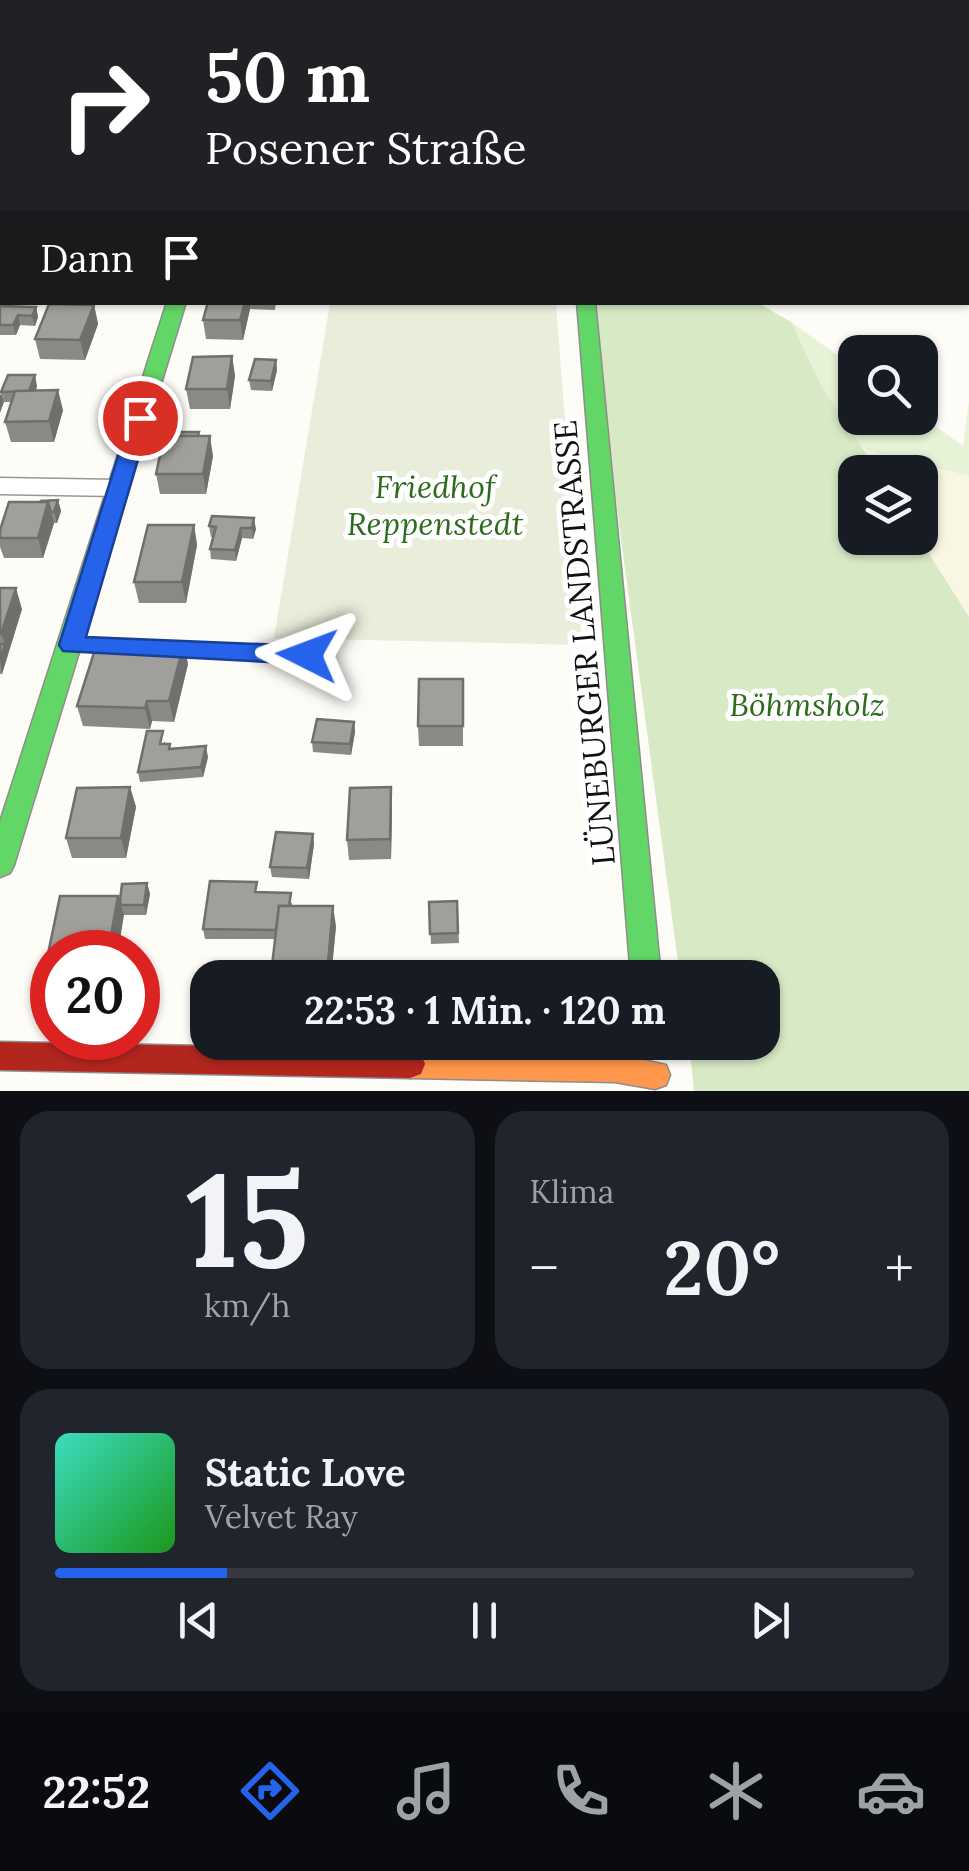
<!DOCTYPE html>
<html lang="de">
<meta charset="utf-8">
<style>
:root{--surface:#171b24;--page:#20242c;--text:#f1f3f6;--muted:#9ea1a6;--line:#363941;--accent:#2563eb}
body{margin:0;font-family:Lora,serif;background:var(--page);color:var(--text);height:100vh;display:flex;flex-direction:column;font-size:38px;white-space:nowrap}
*{box-sizing:border-box;margin:0}
p{font-size:32px;color:var(--muted)}
.icon{flex:none;width:55px;height:55px;fill:none;stroke:currentColor;stroke-width:2;stroke-linecap:round;stroke-linejoin:round}
.map{position:relative;height:1091px;overflow:hidden}
.details{display:flex;flex-direction:column;gap:20px;padding:20px;background:#0d0f14;flex:1}
.details>*{flex:none}
.hud{position:absolute;left:0px;top:0px;width:970px;height:305px;box-shadow:0 2px 8px #0004;background:#202124;color:#fff;overflow:hidden}
.controls{position:absolute;left:838px;top:335px;display:grid;gap:20px}
.controls a{display:grid;place-items:center;width:100px;height:100px;border-radius:20px;background:var(--surface);box-shadow:0 2px 8px #0004;font-size:50px}
.speed{position:absolute;left:30px;top:930px;display:flex;gap:20px;font-size:50px;font-weight:700;text-align:center}
.speed>*{display:grid;place-content:center;width:130px;height:130px;border-radius:50%;background:var(--surface);box-shadow:0 2px 8px #0004;line-height:1}
.speed .limit{border:15px solid #d22;background:#fff;color:#111}
.pin{position:absolute;display:grid;place-items:center;width:85px;height:85px;color:#fff;margin:-42px;border:5px solid #fff;border-radius:50%;box-shadow:0 2px 10px #0007}
.me{position:absolute;width:110px;margin:-55px;rotate:273deg;stroke-linejoin:round;filter:drop-shadow(0 0 8px #0008)}
.turn{display:flex;align-items:center;gap:35px;height:210px;padding:0 40px;font-size:45px}
.turn .icon{width:130px;height:130px;stroke-width:2.5}
.turn b{display:block;font-size:70px;line-height:85px}
.then{display:flex;align-items:center;height:95px;padding:0 40px;background:#0003;gap:20px;font-size:38px}
.big{font-size:75px;font-weight:700;line-height:1.1}
.details .tile{flex:1;display:flex;flex-direction:column;justify-content:center;gap:15px;min-width:0;padding:0 35px;border-radius:30px;background:var(--page)}
.details .dial{align-items:center;gap:0}
.dial b{font-size:130px;line-height:1}
.song{display:flex;align-items:center;gap:30px}
.cover{width:120px;height:120px;border-radius:15px;background:linear-gradient(135deg,hsl(170 70% 55%),hsl(120 70% 35%))}
.played{height:10px;border-radius:5px;background:linear-gradient(90deg,var(--accent) 20%,var(--line) 20%)}
.keys{display:flex;justify-content:space-around;direction:ltr}
.heat{display:flex;justify-content:space-between;align-items:center;font-size:55px;direction:ltr}
.details .tiles{flex:1;display:grid;gap:20px;grid-template-columns:1fr 1fr}
.tile:last-child{grid-column:span 2}
.trip{position:absolute;left:190px;top:960px;width:590px;height:100px;border-radius:30px;background:var(--surface);box-shadow:0 2px 8px #0004;font-weight:700;line-height:100px;text-align:center}
.tabs{display:flex;height:160px;justify-content:space-around;align-items:center;background:#090b0e;color:var(--muted)}
.tabs .icon{width:70px;height:70px}
.tabs .active{color:var(--accent)}
.tabs b{font-size:45px;color:var(--text)}
.map>svg:first-child{display:block}
.farmland{fill:#f9f7e4}
.green{fill:#e7f3d7}
.forest{fill:#d8eac5}
.cemetery{fill:#e9eedb}
.lines{fill:none;stroke-linecap:round;stroke-linejoin:round}
.lane-casing{stroke:#979795;stroke-width:3}
.street-casing{stroke:#979795;stroke-width:3}
.fast-casing{stroke:#8e8d8b;stroke-width:3}
.slow-casing{stroke:#8e8d8b;stroke-width:3}
.jam-casing{stroke:#8e8d8b;stroke-width:3}
.lane{fill:#fffffe;fill-rule:evenodd}
.street{fill:#fffffe;fill-rule:evenodd}
.fast{fill:#63d668;fill-rule:evenodd}
.slow{fill:#ff974d;fill-rule:evenodd}
.jam{fill:#b3261e;fill-rule:evenodd}
.wall{fill:#8a8986}
.shaded-wall{fill:#716f6d}
.building{fill:#a19f9c;stroke:#716f6d;stroke-width:2.5}
.route{fill:#2563eb;stroke:#184099;stroke-width:2.5}
.labels{text-anchor:middle;dominant-baseline:central;stroke-width:10;stroke-linejoin:round;paint-order:stroke}
.park-label{font-size:32px;font-style:italic;fill:#2f6b1f;stroke:#fff}
.street-label{font-size:32px;fill:#111;stroke:#fff}
</style>
<div class="map">
<svg width="969" height="1091" viewBox="0 0 969 1091">
<rect width="100%" height="100%" fill="#fdfcf7"/>
<path class="farmland" d="M863,449L969,476V617L919,538L920,472H878Z"/>
<path class="green" d="M791,322L855,368V418L920,415L963,446L969,401V476L863,449L821,385Z"/>
<path class="forest" d="M593,303H758L791,322L821,385L878,472H855V538H919L969,617V1091H694L689,1043L762,1042V978L680,977L600,383Z"/>
<path class="cemetery" d="M330,303H556L582,645L274,638Z"/>
<g class="lines">
<defs>
<g id="lane">
<rect x="943" y="0" width="8" height="2"/>
<path d="M169,644L307,650L312,651L314,655L312,659L307,660L169,654L164,653L162,649L164,645Z"/>
</g>
<g id="street">
<rect x="266" y="0" width="16" height="2"/>
<rect x="968" y="45" width="1" height="11"/>
<path d="M0,158L2,159V170H0Z"/>
<path d="M0,478L117,480L129,488L117,496L0,494Z"/>
</g>
<g id="fast">
<path d="M511,0H526L527,2H513Z"/>
<path d="M167,302H186L14,865L10,873L0,877V822Z"/>
<path d="M577,302H595L661,978H631Z"/>
</g>
<path id="slow" d="M410,1050L615,1054L666,1065L670,1075L666,1085L655,1089L615,1082L410,1078L399,1074L395,1064L399,1054Z"/>
<path id="jam" d="M0,1042L410,1050L421,1054L425,1064L421,1074L410,1078L0,1070Z"/>
</defs>
<use href="#lane" class="lane-casing"/>
<use href="#street" class="street-casing"/>
<use href="#fast" class="fast-casing"/>
<use href="#slow" class="slow-casing"/>
<use href="#jam" class="jam-casing"/>
<use href="#lane" class="lane"/>
<use href="#street" class="street"/>
<use href="#fast" class="fast"/>
<use href="#slow" class="slow"/>
<use href="#jam" class="jam"/>
</g>
<g class="wall">
<path d="M9,0H114V2H8Z"/>
<path d="M308,0H360V1L359,2H308Z"/>
<path d="M621,0H643L642,2H621Z"/>
<path d="M676,0H767L766,2H676Z"/>
<rect x="840" y="0" width="94" height="2"/>
<path d="M953,0H969V29H968V2H953Z"/>
<rect x="0" y="177" width="2" height="37"/>
<path d="M208,302H276L275,310L250,309L243,340L206,339L203,320Z"/>
<path d="M94,305L98,324L85,360L40,359L35,339Z"/>
<path d="M0,306L36,307L38,317L35,326L20,325L16,335H0Z"/>
<path d="M232,356L235,376L230,409H190L186,389Z"/>
<path d="M276,360L277,370L272,391L251,390L249,380Z"/>
<path d="M37,386L36,391L63,410L54,442H11L5,422L12,402H4L1,392Z"/>
<path d="M200,436L213,456L206,494H160L156,474Z"/>
<path d="M58,500L61,511L57,523H54L43,558H4L0,547V530L40,502Z"/>
<path d="M194,525L197,545L186,603H139L134,582Z"/>
<path d="M209,526L256,529L253,539L242,538L236,561L211,559L210,549L213,537H211Z"/>
<path d="M0,588L22,609L2,674H0Z"/>
<path d="M188,664L174,722L152,721L150,729L83,726L77,706Z"/>
<path d="M463,679V746H419L418,726Z"/>
<path d="M354,722L355,732L351,755L313,752L312,742Z"/>
<path d="M165,741V744L171,749L208,757L203,777L140,782L138,772Z"/>
<path d="M130,787L136,807L126,858H72L66,838Z"/>
<path d="M392,807L391,859L349,860L347,840Z"/>
<path d="M313,834L314,844L309,879L272,877L270,867Z"/>
<path d="M147,883L150,894L146,915H124L52,952V966L48,954L118,896L120,900Z"/>
<path d="M258,892L292,903V906L336,926L331,978H271L275,939H205L203,929Z"/>
<path d="M457,901L459,943L431,944L429,902Z"/>
</g>
<g class="shaded-wall">
<path d="M751,0H767L766,2H751Z"/>
<path d="M245,302H250V309L243,340L240,320Z"/>
<path d="M94,305L98,324L85,360L80,340Z"/>
<path d="M36,307L38,317L35,326L32,316Z"/>
<path d="M18,315L20,325L16,335L13,325Z"/>
<path d="M232,356L235,376L230,409L227,389Z"/>
<path d="M276,360L277,370L272,391L271,381Z"/>
<path d="M35,375L37,386L31,403L28,392Z"/>
<path d="M58,390L63,410L54,442L49,421Z"/>
<path d="M1,392L4,402L0,413V396Z"/>
<path d="M210,436L213,456L206,494L203,474Z"/>
<path d="M58,500L61,511L57,523L54,512Z"/>
<path d="M48,502L54,523L43,558L38,538Z"/>
<path d="M254,518L256,529L253,539L252,528Z"/>
<path d="M194,525L197,545L186,603L182,582Z"/>
<path d="M241,528L242,538L236,561L235,550Z"/>
<path d="M16,588L22,609L2,674L0,660L5,644L1,634Z"/>
<path d="M184,643L188,664L174,722L169,701Z"/>
<path d="M147,701L152,721L150,729L145,708Z"/>
<path d="M354,722L355,732L351,755L350,744Z"/>
<path d="M206,746L208,757L203,777L201,767Z"/>
<path d="M130,787L136,807L126,858L121,838Z"/>
<path d="M391,787L392,807L391,859L390,839Z"/>
<path d="M313,834L314,844L309,879L307,868Z"/>
<path d="M147,883L150,894L146,915L144,905Z"/>
<path d="M118,896L124,915L118,952H108Z"/>
<path d="M333,906L336,926L331,978H328Z"/>
</g>
<g class="building">
<path d="M9,0H93V2H13L14,1Z"/>
<rect x="308" y="0" width="35" height="2"/>
<path d="M399,0H428V2H398Z"/>
<path d="M867,0H934V2H887Z"/>
<rect x="0" y="177" width="2" height="18"/>
<path d="M208,302H245L240,320H203Z"/>
<path d="M49,304L94,305L80,340L35,339Z"/>
<path d="M0,306L36,307L32,316L18,315L13,325H0Z"/>
<path d="M232,356L227,389H186L193,357Z"/>
<path d="M255,359L276,360L271,381L249,380Z"/>
<path d="M8,375H35L29,391L1,392Z"/>
<path d="M58,390L49,421L5,422L15,391Z"/>
<path d="M170,432H199L198,436H168Z"/>
<path d="M164,436H210L203,474H156Z"/>
<path d="M58,500L54,512H51L48,502H40L41,501Z"/>
<path d="M9,502H48L38,538H0V530Z"/>
<path d="M212,516L254,518L252,528H241L235,550L210,549L216,527L209,526Z"/>
<path d="M148,525H194L182,582H134Z"/>
<path d="M0,588H16L1,634H0Z"/>
<path d="M98,640L184,643L169,701H147L145,708L77,706Z"/>
<path d="M0,644H5L0,660Z"/>
<path d="M419,679H463V726H418Z"/>
<path d="M317,719L354,722L350,744L312,742Z"/>
<path d="M147,731H163L160,744H170L169,749L206,746L201,767L138,772Z"/>
<path d="M130,787L121,838H66L77,788Z"/>
<path d="M391,787L390,839L347,840L350,788Z"/>
<path d="M276,832L313,834L307,868L270,867Z"/>
<path d="M210,881L257,882L255,892L291,893L289,906H279L276,930L203,929Z"/>
<path d="M147,883L144,905H121L120,900L122,884Z"/>
<path d="M60,896H118L108,952L48,954Z"/>
<path d="M457,901L458,933L430,934L429,902Z"/>
<path d="M279,906H333L327,974H271Z"/>
</g>
<path class="route" d="M140,412L150,418L86,637L307,646L316,648L319,655L316,661L307,664L63,651L59,645L130,418Z"/>
<g class="labels">
<g class="park-label">
<text x="435" y="486">Friedhof<tspan x="435" dy="37">Reppenstedt</tspan></text>
<text x="807" y="704">Böhmsholz</text>
</g>
<g class="street-label">
<text transform="translate(584 643) rotate(-95)">LÜNEBURGER LANDSTRASSE</text>
</g>
</g>
</svg>
<div class="controls">
<a><svg class="icon" aria-label="search" viewBox="0 0 24 24"><circle cx="10" cy="10" r="6"/><path d="M15 15l6 6"/></svg></a>
<a><svg class="icon" aria-label="layers" viewBox="0 0 24 24"><path d="M12 4l9 5-9 5-9-5zM3 14l9 5 9-5"/></svg></a>
</div>
<div class="speed"><div class="limit">20</div></div>
<div class="pin" style="left:140px;top:418px;background:#d93025"><svg class="icon" aria-label="arrive" viewBox="0 0 24 24"><path d="M6 21V4h12l-3 4 3 4H6"/></svg></div>
<svg class="me" style="left:307px;top:655px" viewBox="-20 -20 40 40"><path d="M0-17L14 15 0 8-14 15z" fill="#2563eb" stroke="#fff" stroke-width="4"/></svg>
<div class="trip">22:53 · 1 Min. · 120 m</div>
<div class="hud">
<div class="turn"><svg class="icon" aria-label="right" viewBox="0 0 24 24"><path d="M7 20v-9h11M14 6l5 5-5 5"/></svg><div><b>50 m</b>Posener Straße</div></div>
<div class="then">Dann<svg class="icon" aria-label="arrive" viewBox="0 0 24 24"><path d="M6 21V4h12l-3 4 3 4H6"/></svg></div>
</div>
</div>
<section class="details">
<div class="tiles">
<div class="tile dial"><b>15</b><p>km/h</p></div>
<div class="tile"><p>Klima</p>
<div class="heat"><a>−</a><b class="big">20°</b><a>+</a></div>
</div>
<div class="tile">
<div class="song"><i class="cover"></i><div><b>Static Love</b><p>Velvet Ray</p></div></div>
<div class="played"></div>
<div class="keys"><svg class="icon" aria-label="previous" viewBox="0 0 24 24"><path d="M18 5L8 12l10 7zM5 5v14"/></svg><svg class="icon" aria-label="pause" viewBox="0 0 24 24"><path d="M8 5v14M16 5v14"/></svg><svg class="icon" aria-label="next" viewBox="0 0 24 24"><path d="M6 5l10 7-10 7zM19 5v14"/></svg></div>
</div>
</div>
</section>
<nav class="tabs">
<b>22:52</b>
<svg class="icon active" aria-label="directions" viewBox="0 0 24 24"><path d="M12 3l9 9-9 9-9-9zM9 14v-3h6M13 9l2 2-2 2"/></svg>
<svg class="icon" aria-label="music" viewBox="0 0 24 24"><path d="M9 18V5l10-2v13"/><circle cx="6" cy="18" r="3"/><circle cx="16" cy="16" r="3"/></svg>
<svg class="icon" aria-label="phone" viewBox="0 0 24 24"><path d="M5 4h4l2 5-3 2q2 4 5 5l2-3 5 2v4C11 20 4 13 5 4z"/></svg>
<svg class="icon" aria-label="climate" viewBox="0 0 24 24"><path d="M12 3v18M4 7l16 10M4 17L20 7"/></svg>
<svg class="icon" aria-label="car" viewBox="0 0 24 24"><path d="M5 17H2v-5l4-1 3-4h7l3 4 3 1v5h-3M9 17h6M6 11h13"/><circle cx="7" cy="17" r="2"/><circle cx="17" cy="17" r="2"/></svg>
</nav>
